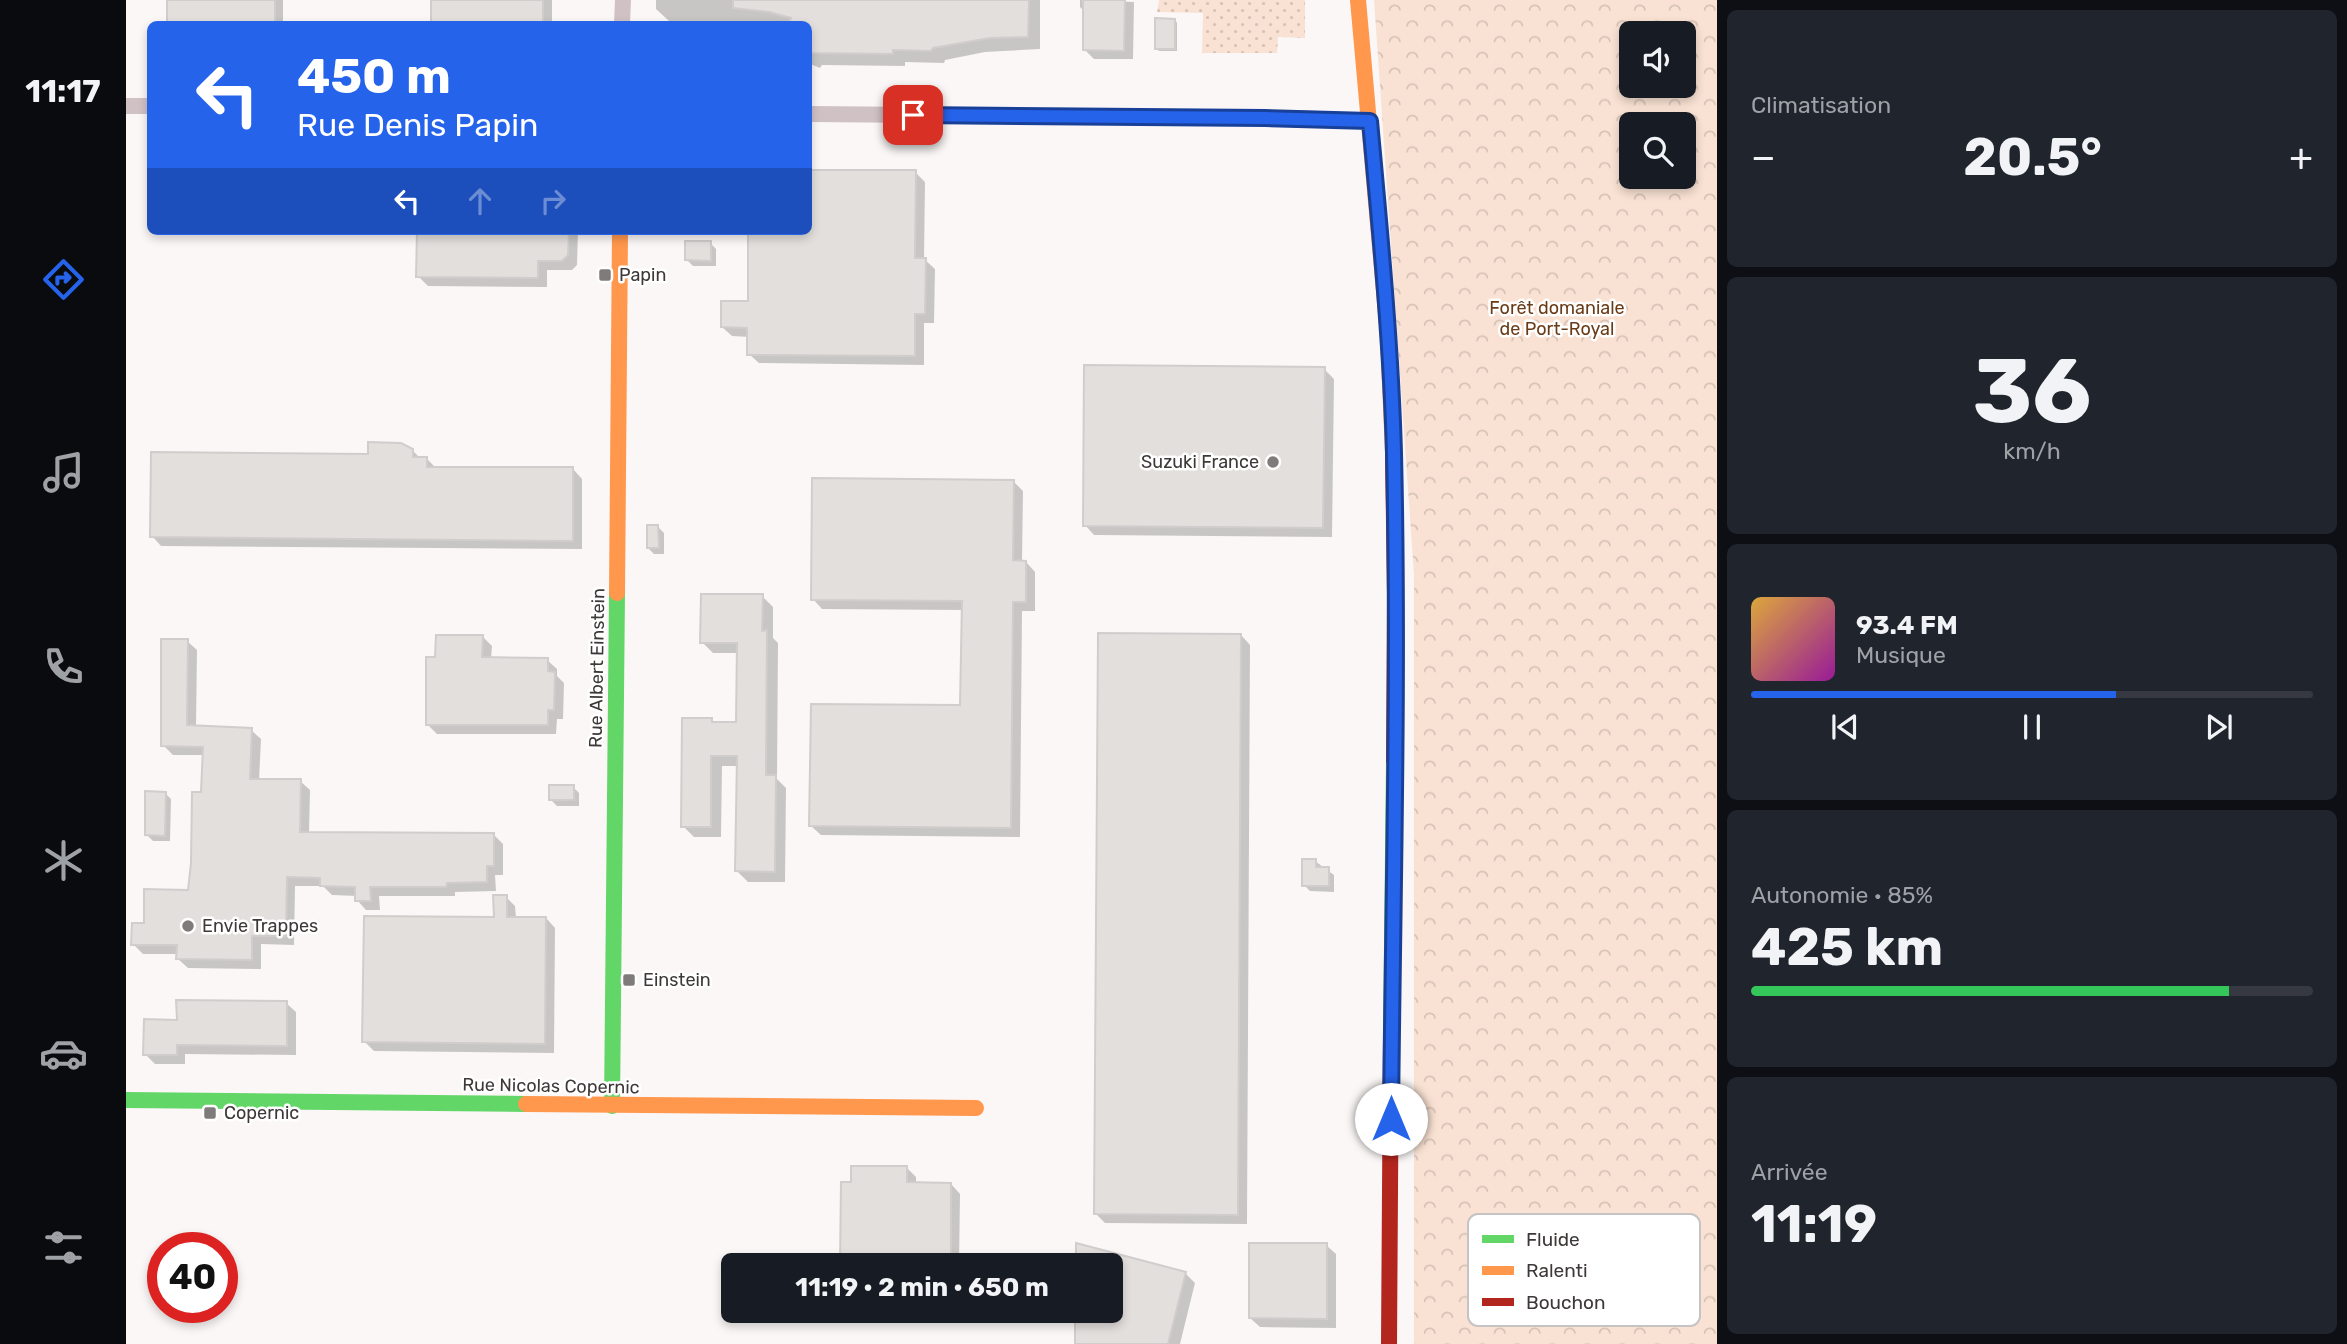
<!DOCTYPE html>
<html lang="fr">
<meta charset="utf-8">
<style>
:root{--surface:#171b24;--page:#20242c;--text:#f1f3f6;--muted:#9ea1a6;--line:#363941;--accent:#2563eb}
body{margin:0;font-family:Rubik,sans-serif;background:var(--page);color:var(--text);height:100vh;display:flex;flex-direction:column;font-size:26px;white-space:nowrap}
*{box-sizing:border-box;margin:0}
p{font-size:23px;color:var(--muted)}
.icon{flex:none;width:38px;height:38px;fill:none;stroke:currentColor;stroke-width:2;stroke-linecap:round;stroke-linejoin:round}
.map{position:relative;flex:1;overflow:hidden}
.side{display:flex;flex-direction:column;gap:10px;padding:10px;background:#0d0f14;width:630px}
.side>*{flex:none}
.top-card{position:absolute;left:21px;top:21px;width:665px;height:214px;border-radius:10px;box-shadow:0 4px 10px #0003;background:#2563eb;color:#fff;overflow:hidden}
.tools{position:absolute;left:1493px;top:21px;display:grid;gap:14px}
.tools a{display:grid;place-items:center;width:77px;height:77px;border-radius:10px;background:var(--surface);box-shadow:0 4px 10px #0003;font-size:35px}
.speed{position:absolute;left:21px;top:1232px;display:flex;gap:14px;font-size:35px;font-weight:700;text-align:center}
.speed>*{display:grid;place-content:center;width:91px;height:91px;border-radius:50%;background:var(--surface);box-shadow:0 4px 10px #0003;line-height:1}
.speed .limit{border:10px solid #d22;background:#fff;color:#111}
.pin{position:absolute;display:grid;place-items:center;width:60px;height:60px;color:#fff;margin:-30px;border-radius:14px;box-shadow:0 4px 10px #0006}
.me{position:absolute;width:77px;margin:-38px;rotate:0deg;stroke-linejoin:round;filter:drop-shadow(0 0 5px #0008)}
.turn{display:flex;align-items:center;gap:24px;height:147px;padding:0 35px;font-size:32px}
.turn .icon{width:91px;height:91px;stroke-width:2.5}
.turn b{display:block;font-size:49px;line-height:60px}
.lanes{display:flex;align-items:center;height:66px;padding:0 35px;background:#0003;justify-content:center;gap:35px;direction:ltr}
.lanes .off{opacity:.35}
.big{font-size:52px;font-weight:700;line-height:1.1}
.side .card{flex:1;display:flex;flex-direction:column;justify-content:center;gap:10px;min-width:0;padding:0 24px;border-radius:10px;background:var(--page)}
.side .dial{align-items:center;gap:0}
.dial b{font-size:91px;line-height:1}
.song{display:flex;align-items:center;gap:21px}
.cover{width:84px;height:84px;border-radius:10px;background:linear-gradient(135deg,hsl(40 70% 55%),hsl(300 70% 35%))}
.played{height:7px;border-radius:4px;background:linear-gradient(90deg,var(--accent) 65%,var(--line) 65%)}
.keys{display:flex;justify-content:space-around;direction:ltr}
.heat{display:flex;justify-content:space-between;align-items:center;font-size:38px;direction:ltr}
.charge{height:10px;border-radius:5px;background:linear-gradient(90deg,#34c759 85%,var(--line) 0)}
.trip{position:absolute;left:595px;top:1253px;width:402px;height:70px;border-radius:10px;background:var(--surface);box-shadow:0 4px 10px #0003;font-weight:700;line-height:70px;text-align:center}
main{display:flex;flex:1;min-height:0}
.tab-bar{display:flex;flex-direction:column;width:126px;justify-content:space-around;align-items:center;background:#090b0e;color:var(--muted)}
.tab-bar .icon{width:49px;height:49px}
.tab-bar .current{color:var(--accent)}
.tab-bar b{font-size:32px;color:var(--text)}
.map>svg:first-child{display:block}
.grass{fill:url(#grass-dots)}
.forest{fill:url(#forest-crowns);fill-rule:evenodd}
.shadow{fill:#0003}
.building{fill:#e3dfdd;stroke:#d1cdcc;stroke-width:2}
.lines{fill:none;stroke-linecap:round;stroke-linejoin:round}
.street{stroke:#d0c1c5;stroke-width:16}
.fast{stroke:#63d668;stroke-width:16}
.slow{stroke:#ff974d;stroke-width:16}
.jam{stroke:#b3261e;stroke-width:16}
.route-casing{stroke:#184099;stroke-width:18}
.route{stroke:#2563eb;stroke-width:12}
.poi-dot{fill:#807b7b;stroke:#fff;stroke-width:2.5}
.labels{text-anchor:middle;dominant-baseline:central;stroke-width:5;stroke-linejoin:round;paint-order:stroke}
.poi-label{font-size:18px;fill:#3e3838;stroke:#fff;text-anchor:start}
.park-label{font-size:18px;fill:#6a3b16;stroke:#fff}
.street-label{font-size:18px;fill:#3e3838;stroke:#fff}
.key{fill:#fff;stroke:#c5c3c3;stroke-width:2}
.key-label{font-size:19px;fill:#3e3838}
</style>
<main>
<nav class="tab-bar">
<b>11:17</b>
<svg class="icon current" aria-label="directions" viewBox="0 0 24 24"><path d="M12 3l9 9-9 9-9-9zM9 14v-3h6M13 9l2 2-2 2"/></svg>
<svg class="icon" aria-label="music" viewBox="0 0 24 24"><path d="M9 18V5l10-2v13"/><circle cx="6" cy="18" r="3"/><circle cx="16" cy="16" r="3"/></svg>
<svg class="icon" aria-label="phone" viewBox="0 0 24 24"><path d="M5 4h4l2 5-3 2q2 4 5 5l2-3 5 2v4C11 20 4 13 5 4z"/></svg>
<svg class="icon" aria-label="climate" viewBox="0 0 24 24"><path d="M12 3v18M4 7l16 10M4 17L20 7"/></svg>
<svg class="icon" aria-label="car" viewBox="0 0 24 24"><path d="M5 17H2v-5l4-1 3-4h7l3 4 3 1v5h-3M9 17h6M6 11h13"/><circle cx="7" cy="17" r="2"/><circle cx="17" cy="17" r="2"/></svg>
<svg class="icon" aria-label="filters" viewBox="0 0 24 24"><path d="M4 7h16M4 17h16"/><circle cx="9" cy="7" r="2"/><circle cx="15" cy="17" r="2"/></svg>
</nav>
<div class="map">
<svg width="1591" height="1344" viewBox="0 0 1591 1344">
<defs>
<pattern id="grass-dots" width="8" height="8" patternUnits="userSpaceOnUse" patternTransform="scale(1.75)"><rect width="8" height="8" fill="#f9e2d3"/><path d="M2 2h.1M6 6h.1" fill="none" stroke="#d6c3b6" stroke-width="1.8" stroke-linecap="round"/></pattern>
<pattern id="forest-crowns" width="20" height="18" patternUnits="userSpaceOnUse" patternTransform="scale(1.75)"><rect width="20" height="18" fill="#f9e2d3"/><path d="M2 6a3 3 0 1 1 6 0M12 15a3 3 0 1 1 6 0" fill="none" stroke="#d6c3b6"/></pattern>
</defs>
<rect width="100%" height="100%" fill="#fbf7f7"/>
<path class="grass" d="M1033,0H1179V38L1152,37L1151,53H1076L1077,13L1031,12Z"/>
<path class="forest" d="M1248,0H1591V1344H1288V575ZM1505,33H1558V86H1505ZM1505,124H1558V177H1505Z"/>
<g class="shadow">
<path d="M42,0H157V24H46L43,21Z"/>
<path d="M307,0H426V24H308Z"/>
<path d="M530,0H914V49L859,52L819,60L818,63L779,62V66L696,65L694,68L682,63V24L543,21L530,9Z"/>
<path d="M954,0L1008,2L1007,59H968L958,49L959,12L954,7Z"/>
<path d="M1049,20L1051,23V51H1033L1030,48Z"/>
<path d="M789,172L799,182L798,259L809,269L808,323H798V365L633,363L623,354V337L606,336L596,327L623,303L624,231H682Z"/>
<path d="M293,231H452L451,265L446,270H421V287L302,286L292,276Z"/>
<path d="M584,243L590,249V266H567L561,260Z"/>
<path d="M1198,369L1208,379L1206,537L968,535L959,525Z"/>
<path d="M286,450L295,459H301L310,468L447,469L456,479V549L35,546L26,536L244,456Z"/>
<path d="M888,482L897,491L896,562H900L909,572V611H896L894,837L695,835L685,826L836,707L837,610L696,609L687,599Z"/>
<path d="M532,527L538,533V554H528L522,548Z"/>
<path d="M636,596L647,607V638L652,643L651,779L660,788L659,882H622L611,871L612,766H596L595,837H568L557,826L585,720L589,724L612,723L613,653H587L576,642Z"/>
<path d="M1115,635L1124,645L1121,1224L979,1223L969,1213Z"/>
<path d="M356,636L366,646L365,659L421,660L431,669V676L438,683L437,719H431L430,734H311L301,724L311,658Z"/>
<path d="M61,641L71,650L70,727L125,730L135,739L133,781H174L184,790L183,833L367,834L377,844V875H369L370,891L329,892V896H253L254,910H240L231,900V896L206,895L197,886H169L168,945L135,944V969L62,968L52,959V954H17L7,944L20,925L63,892L77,794L78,755H47L37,745Z"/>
<path d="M447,787L453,793V806H431L425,800Z"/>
<path d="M39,793L45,799L44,841H27L21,835Z"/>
<path d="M1189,861L1208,875V892L1184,891L1178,885Z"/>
<path d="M380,897L389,906L390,918H420L429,928L428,1053L248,1051L238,1041L370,918Z"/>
<path d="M160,1003L170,1012V1055L59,1054V1064H29L19,1054L52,1021Z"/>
<path d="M780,1167L790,1177V1184H825L834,1194L833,1265H716V1184H726Z"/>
<path d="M952,1245L1059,1273L1069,1283L1054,1344H951V1311H985V1265H951Z"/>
<path d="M1200,1245L1210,1254V1328L1134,1327L1124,1318Z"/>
</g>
<g class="building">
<path d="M41,0H149V23L41,22Z"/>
<rect x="305" y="0" width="112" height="24"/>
<path d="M607,0H903L902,37L864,38L807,48L805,51L767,50V54L682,53V24H662L665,18L643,12L607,8Z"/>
<path d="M957,0H999L998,51L957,50Z"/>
<path d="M1029,18L1049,19V49H1029Z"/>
<path d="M682,170H790L789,258H800L799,314H789V356L621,355V328L595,327V301H622V231H682Z"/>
<path d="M291,231H443L442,255L436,261H412V278L290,277Z"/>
<path d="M559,241H585V261L559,260Z"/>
<path d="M958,365L1199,367L1197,528L957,526Z"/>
<path d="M242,442L275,443L287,449V457H301V467H447V541L24,537L25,452L242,454Z"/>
<path d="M686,478L888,480L887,560L900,561V602H887L885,828L683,826L685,704L834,705L836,601L685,600Z"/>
<path d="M521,525H532L533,548H521Z"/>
<path d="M575,594H637L636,631L641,630L640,775H650L649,872L609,871L611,756H585V827H555L556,718H586V722H610L611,643H574Z"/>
<path d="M972,633L1115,634L1112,1215L968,1214Z"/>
<path d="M310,635H357L356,657L422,658V671L429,672L428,710H422V725H300V657H309Z"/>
<path d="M35,639H62L61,725L126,728L124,779H175L174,832L368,833V866H361V882L321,883L320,887H244L245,901H229V887L194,886V878L161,877L160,936H126V960L50,959L51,945H5L6,923H18V889L62,890L65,863L66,792H75L77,747L35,746Z"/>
<rect x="423" y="785" width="25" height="15"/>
<path d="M19,791L40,792L39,836L19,835Z"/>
<path d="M1176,859H1190V867H1203V886H1176Z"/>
<path d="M367,895H381V917H420L419,1044L236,1042L238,916L368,917Z"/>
<path d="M50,1000L161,1001V1046L51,1045V1055H17L18,1019L51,1020Z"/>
<path d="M725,1166H781V1182L825,1183V1259H804V1265H714L715,1182H725Z"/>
<path d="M950,1243L1060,1272L1042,1344H949V1311H985V1265H950Z"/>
<path d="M1123,1243H1201V1319L1123,1318Z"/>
</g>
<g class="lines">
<g class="street">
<path d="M496,24L497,0"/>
<path d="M0,106H24"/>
<path d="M682,114L1167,118L1244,121"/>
</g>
<g class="fast">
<path d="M1265,1038L1268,760"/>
<path d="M0,1100L400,1104"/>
<path d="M486,1106L491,593"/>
</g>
<g class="slow">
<path d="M1232,0L1262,336L1267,453"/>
<path d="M491,593L494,231"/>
<path d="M400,1104L850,1108"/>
</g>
<g class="jam">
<path d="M1267,453L1269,594L1268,760"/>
<path d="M1263,1344L1265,1038"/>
</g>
</g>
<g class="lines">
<defs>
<path id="route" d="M787,115L1139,118L1244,121C1254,231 1265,342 1268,453C1273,674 1267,897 1265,1119"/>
</defs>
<use href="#route" class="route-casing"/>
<use href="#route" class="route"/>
</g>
<g class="poi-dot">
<rect x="472" y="268" width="14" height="14" rx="3.5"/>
<circle cx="1147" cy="462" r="7"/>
<circle cx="62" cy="926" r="7"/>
<rect x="496" y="973" width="14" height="14" rx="3.5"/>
<rect x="77" y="1106" width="14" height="14" rx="3.5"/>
</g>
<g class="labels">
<g class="poi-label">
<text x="493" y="275">Papin</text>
<text x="1133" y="462" text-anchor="end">Suzuki France</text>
<text x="76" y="926">Envie Trappes</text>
<text x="517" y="980">Einstein</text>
<text x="98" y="1113">Copernic</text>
</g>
<g class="park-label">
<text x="1431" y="308">Forêt domaniale<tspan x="1431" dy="21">de Port-Royal</tspan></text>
</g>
<g class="street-label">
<text transform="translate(471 668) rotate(-89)">Rue Albert Einstein</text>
<text transform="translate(425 1086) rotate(1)">Rue Nicolas Copernic</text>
</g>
</g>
<rect x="1342" y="1214" width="232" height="112" rx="10" class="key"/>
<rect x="1356" y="1235" width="32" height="8" fill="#63d668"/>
<rect x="1356" y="1266" width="32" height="9" fill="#ff974d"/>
<rect x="1356" y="1298" width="32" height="8" fill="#b3261e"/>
<g class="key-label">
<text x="1400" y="1246">Fluide</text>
<text x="1400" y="1277">Ralenti</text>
<text x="1400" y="1309">Bouchon</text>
</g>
</svg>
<div class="tools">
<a><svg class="icon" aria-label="sound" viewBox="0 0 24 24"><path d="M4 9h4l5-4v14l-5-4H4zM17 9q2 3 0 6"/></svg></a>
<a><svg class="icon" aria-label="search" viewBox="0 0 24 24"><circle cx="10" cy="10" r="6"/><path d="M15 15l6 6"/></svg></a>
</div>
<div class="speed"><div class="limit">40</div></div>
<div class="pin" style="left:787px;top:115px;background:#d93025"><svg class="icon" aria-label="arrive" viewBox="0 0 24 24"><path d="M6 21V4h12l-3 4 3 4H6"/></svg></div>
<svg class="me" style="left:1265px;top:1119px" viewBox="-20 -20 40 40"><circle r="19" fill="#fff"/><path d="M0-13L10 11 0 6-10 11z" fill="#2563eb"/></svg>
<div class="trip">11:19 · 2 min · 650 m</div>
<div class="top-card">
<div class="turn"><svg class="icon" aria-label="left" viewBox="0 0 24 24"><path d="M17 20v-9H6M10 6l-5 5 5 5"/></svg><div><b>450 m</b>Rue Denis Papin</div></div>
<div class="lanes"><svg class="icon" aria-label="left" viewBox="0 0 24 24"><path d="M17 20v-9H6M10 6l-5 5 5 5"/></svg><svg class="icon off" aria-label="ahead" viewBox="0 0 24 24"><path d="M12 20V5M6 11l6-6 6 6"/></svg><svg class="icon off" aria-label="right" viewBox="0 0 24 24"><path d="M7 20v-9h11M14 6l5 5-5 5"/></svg></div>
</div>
</div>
<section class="side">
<div class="card"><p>Climatisation</p>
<div class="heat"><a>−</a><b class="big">20.5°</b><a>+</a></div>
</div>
<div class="card dial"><b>36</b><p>km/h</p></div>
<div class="card">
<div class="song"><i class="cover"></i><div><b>93.4 FM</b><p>Musique</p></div></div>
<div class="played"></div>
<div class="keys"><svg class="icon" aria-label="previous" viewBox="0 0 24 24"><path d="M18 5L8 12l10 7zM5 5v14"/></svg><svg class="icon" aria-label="pause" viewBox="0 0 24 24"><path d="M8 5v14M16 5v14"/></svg><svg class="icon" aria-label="next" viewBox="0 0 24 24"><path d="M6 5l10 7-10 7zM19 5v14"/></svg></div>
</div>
<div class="card"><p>Autonomie · 85%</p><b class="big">425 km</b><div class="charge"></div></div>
<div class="card"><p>Arrivée</p><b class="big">11:19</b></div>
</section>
</main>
